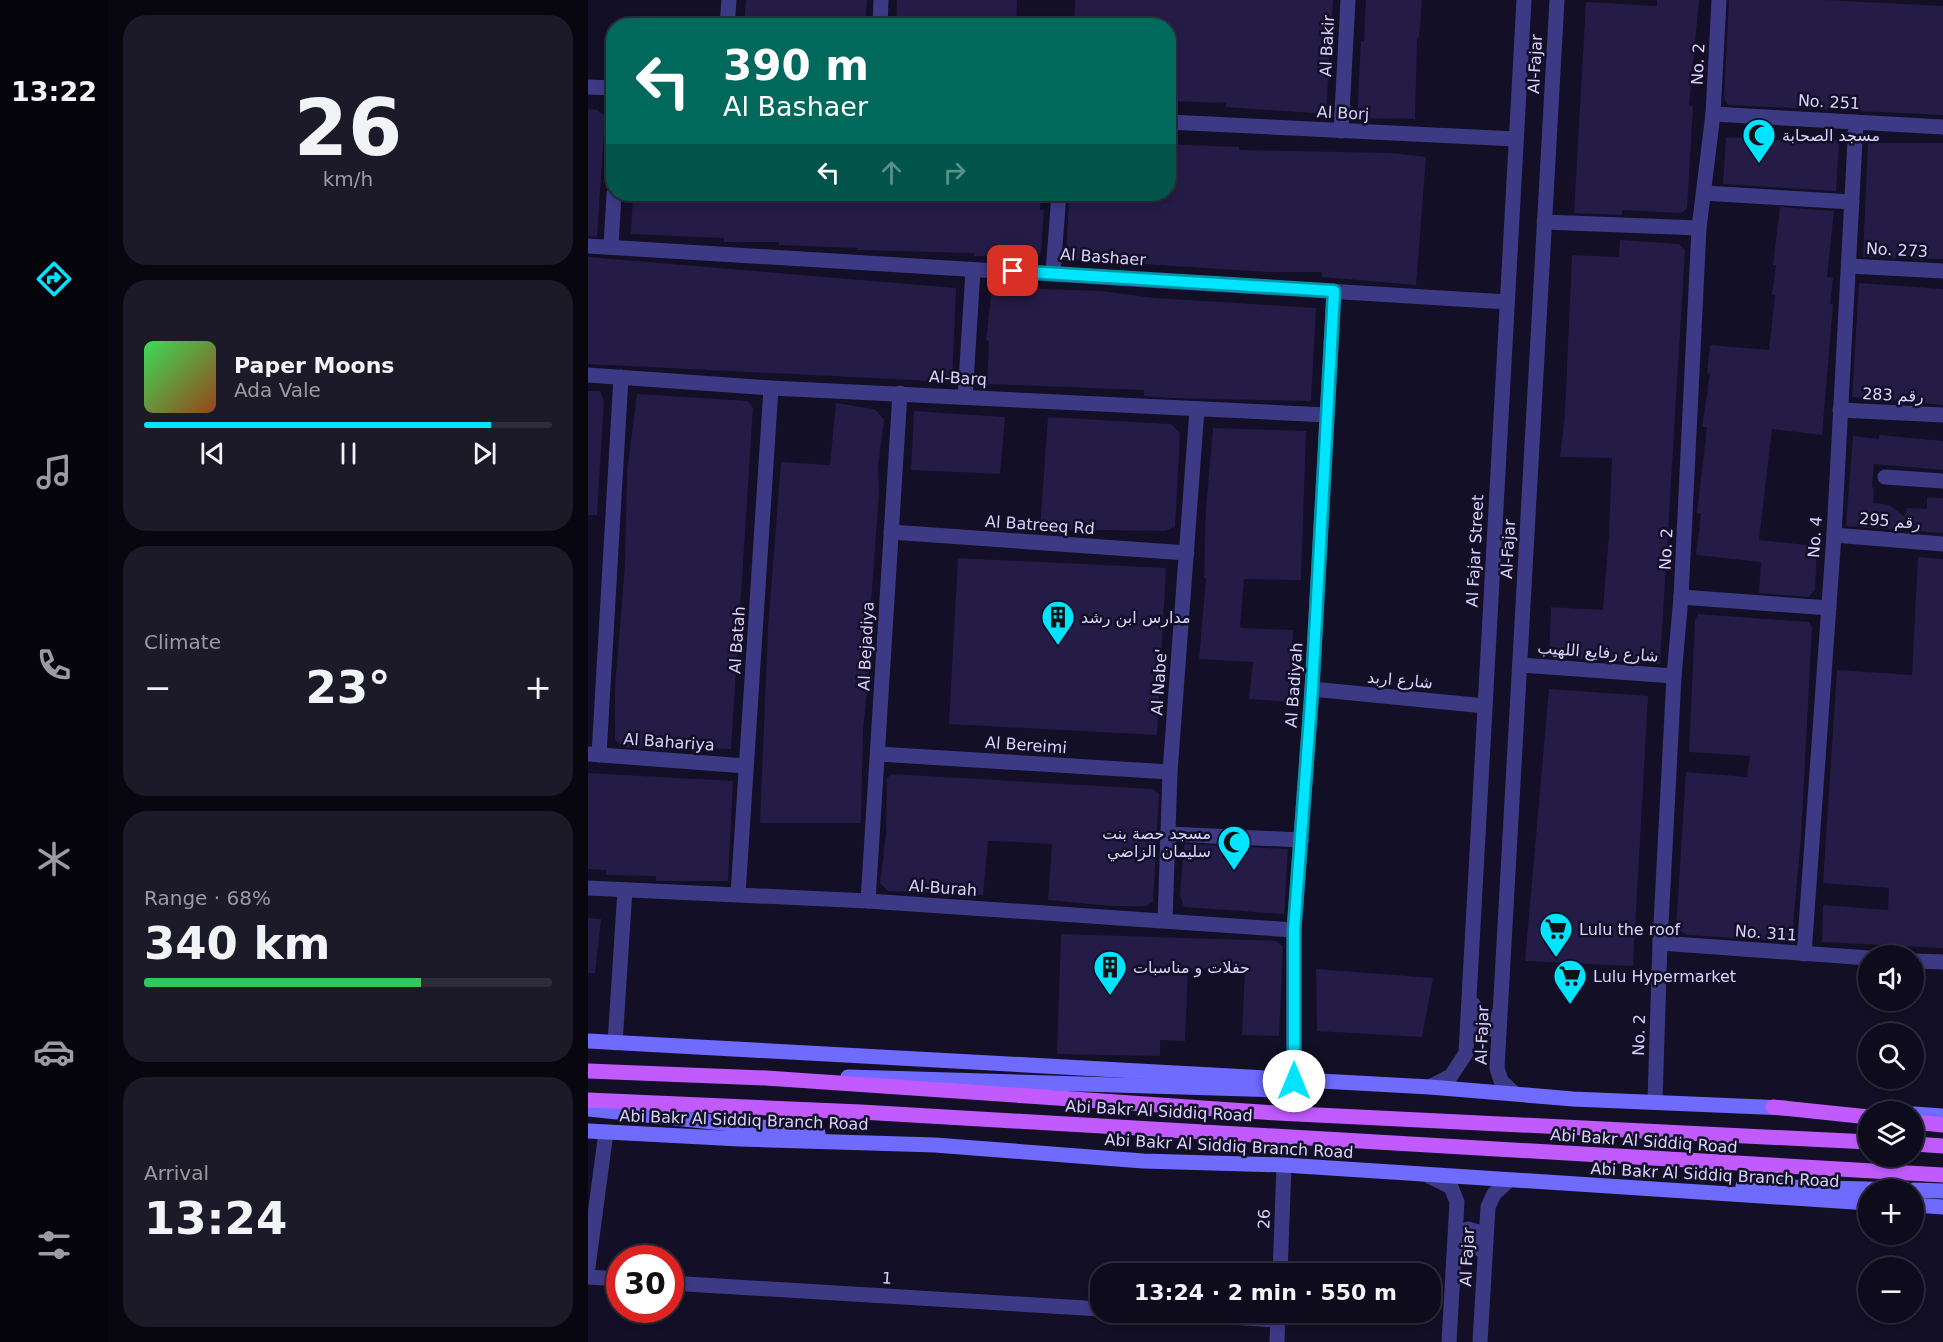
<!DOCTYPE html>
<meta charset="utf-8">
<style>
:root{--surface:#0e0b1c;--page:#1c1929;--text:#f1f3f6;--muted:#9b9ba3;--line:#2e2b3b;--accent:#00e5ff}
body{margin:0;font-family:"DejaVu Sans",Cairo,sans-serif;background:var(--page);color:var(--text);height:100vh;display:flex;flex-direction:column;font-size:22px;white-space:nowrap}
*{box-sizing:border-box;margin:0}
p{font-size:20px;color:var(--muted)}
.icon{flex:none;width:33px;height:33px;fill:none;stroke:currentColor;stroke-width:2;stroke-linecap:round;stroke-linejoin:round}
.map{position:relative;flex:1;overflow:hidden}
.sheet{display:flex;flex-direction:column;gap:15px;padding:15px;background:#08060f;width:480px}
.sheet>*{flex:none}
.hud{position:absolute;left:18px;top:18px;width:570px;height:183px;border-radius:24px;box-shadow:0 3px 9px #0003,0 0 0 2px var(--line);background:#00695c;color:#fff;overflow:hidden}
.tools{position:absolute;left:1270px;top:945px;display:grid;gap:12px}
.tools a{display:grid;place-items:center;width:66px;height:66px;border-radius:50%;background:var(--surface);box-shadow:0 3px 9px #0003,0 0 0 2px var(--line);font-size:30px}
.speed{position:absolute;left:18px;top:1245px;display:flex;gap:12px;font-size:30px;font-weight:700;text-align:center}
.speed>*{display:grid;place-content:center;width:78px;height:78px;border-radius:50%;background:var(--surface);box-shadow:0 3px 9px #0003,0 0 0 2px var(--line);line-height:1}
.speed .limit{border:9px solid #d22;background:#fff;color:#111}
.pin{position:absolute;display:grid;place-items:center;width:51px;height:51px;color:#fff;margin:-26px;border-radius:12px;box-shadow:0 3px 9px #0006}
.me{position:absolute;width:66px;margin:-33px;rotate:0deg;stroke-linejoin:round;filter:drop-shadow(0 0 4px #0008)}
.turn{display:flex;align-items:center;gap:21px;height:126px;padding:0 18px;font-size:27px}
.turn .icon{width:78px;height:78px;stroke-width:2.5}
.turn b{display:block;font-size:42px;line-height:51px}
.lanes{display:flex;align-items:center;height:57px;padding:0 18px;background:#0003;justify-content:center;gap:30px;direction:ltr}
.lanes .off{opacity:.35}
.big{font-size:45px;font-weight:700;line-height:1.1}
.sheet .card{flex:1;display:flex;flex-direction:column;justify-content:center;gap:9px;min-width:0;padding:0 21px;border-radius:24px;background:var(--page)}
.sheet .dial{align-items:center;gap:0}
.dial b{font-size:78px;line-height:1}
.song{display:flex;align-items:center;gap:18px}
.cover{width:72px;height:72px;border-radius:9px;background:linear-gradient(135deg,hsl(130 70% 55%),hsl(20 70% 35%))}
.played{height:6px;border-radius:3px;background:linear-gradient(90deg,var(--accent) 85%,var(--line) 85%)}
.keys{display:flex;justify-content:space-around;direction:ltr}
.heat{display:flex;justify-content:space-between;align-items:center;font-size:33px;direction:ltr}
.charge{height:9px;border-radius:4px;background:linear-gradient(90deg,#34c759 68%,var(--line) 0)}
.trip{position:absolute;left:502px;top:1263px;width:351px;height:60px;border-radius:24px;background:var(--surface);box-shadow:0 3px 9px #0003,0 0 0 2px var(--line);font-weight:700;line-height:60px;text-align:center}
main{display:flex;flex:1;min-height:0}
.tabs{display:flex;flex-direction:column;width:108px;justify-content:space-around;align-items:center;background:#06040b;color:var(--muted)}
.tabs .icon{width:42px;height:42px}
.tabs .selected{color:var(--accent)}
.tabs b{font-size:27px;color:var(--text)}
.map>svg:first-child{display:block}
.building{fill:#241b47}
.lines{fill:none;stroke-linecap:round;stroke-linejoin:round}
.minor{stroke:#3d3a85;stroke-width:15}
.tertiary{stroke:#3d3a85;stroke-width:15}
.secondary{stroke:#6f6bff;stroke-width:15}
.primary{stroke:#c25bff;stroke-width:15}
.route-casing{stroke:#0095a6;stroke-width:15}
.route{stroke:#00e5ff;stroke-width:10}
.labels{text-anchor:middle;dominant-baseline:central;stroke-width:5;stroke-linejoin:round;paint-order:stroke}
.street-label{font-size:16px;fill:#d9d4ff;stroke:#130f26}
.poi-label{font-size:16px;fill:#d9d4ff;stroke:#130f26;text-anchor:start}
</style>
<main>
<nav class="tabs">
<b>13:22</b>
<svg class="icon selected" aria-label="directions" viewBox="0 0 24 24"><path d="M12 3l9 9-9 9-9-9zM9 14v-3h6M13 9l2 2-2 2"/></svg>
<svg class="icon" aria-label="music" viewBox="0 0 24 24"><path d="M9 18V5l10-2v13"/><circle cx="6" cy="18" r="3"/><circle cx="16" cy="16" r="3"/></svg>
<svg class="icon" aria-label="phone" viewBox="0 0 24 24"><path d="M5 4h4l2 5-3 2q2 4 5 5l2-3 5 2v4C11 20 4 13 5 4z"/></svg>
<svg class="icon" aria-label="climate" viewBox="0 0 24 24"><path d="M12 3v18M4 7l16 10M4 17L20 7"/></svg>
<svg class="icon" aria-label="car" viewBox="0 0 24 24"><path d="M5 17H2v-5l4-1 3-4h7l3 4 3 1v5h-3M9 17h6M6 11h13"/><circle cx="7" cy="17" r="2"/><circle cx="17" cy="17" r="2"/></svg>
<svg class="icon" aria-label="filters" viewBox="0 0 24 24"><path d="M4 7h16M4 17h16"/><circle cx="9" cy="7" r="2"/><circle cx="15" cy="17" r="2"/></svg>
</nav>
<section class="sheet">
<div class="card dial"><b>26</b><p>km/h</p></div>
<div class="card">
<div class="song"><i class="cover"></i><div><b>Paper Moons</b><p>Ada Vale</p></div></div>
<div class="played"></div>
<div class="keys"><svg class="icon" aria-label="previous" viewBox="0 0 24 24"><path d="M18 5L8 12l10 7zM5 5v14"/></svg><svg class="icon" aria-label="pause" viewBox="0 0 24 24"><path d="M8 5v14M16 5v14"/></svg><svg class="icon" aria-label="next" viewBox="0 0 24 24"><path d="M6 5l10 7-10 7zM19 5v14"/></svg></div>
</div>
<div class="card"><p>Climate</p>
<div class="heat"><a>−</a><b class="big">23°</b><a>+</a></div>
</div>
<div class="card"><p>Range · 68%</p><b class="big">340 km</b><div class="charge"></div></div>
<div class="card"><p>Arrival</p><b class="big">13:24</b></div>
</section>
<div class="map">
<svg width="1355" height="1342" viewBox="0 0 1355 1342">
<rect width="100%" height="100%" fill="#130f26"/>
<g class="building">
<path d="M158,0H279L277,26H156Z"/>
<path d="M309,0H429L428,26H308Z"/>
<path d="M487,0H745L738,114L638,107V103L580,101V26H486Z"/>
<path d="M778,0H834L831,38H829L827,119L769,118L773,41H776Z"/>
<path d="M1069,0H1111L1101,106H1105L1099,209L1093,213L1034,210V215L986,213L998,2L1069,6Z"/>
<path d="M1141,0H1237L1355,6V115L1140,105L1136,99Z"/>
<path d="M0,109L9,110L17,116L9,237L0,236Z"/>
<path d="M1209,136L1246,138L1251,144L1248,191L1135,184L1138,137L1208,141Z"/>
<path d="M1280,143H1355V259L1275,257Z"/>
<path d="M580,144L651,147V150L802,153L838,157L828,285L734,277V272H680L478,259L481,194H580Z"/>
<path d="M45,194H134L248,199V194H453L452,210H456L453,252L448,257L386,256V253L269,250L270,248L191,245V242H136V238L43,234Z"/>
<path d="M1192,207L1246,211L1239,277L1245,278L1242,304H1245L1234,435L1184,429L1171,540L1229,546L1227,590L1220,597L1171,593L1173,562L1108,555L1113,514L1109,513L1119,427H1114L1122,374L1119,373L1122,345L1181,350L1187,295H1184L1188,265H1185Z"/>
<path d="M1032,240L1091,244L1097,250L1072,664L961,657L963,607L1015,610L1021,535L1024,458L972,457L977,414L984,255L1031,257Z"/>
<path d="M0,257L368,288L364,382L0,364Z"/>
<path d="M1271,283L1355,289V405L1264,397Z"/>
<path d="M404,287L513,291L566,298L728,308L723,401L582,398L556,396V390L399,384L401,341L398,340Z"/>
<path d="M0,391H12L16,400L9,515H0Z"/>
<path d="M49,394L160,401L165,408L143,749L78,747L77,750L35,747L27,740V688L37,564L39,472Z"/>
<path d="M248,403L286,409L296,419L290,468L291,493L281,630H285L275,730L273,823H172L180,628L193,462L242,465Z"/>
<path d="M326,411L417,417L412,474L323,470Z"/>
<path d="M460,417L583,424L592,433L587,527L577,531L452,529Z"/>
<path d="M625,428L718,431L713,580L656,579L652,626L653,628L705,630L703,667L707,668L705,702L661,699L665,662L611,659L618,578H616L618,509Z"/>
<path d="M1291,435L1355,441V470L1286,464L1284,487L1286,488L1285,503L1301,505L1317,517L1319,508L1339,509V497L1355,498V533L1258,526L1265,436L1291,439Z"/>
<path d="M1330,557L1355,559V948L1234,942L1235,905L1300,910L1301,888L1235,883L1249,670L1324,675Z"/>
<path d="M370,558L578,568L569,735L361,724Z"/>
<path d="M1110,614L1221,622L1224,627L1213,838L1204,937L1198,941L1099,935L1088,928L1098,772L1159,777L1162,756L1101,752L1107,620Z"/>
<path d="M961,689L1060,696L1045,966L937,961Z"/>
<path d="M0,773L145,781L140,881H68V876L18,875V870L0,869Z"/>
<path d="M304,774L565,789L571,794L565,902L558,906H523L460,900L464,844L430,842L400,841L395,895L300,891L292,883L298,834L299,778Z"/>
<path d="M596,844L700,849L696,914L596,907L592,895Z"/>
<path d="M0,918L13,919L7,973H0Z"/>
<path d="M473,934L688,941L695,947L691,1036L654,1035L657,970L600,968L597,1041L572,1040V1056L469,1054Z"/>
<path d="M728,969L845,978L834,1037L729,1031Z"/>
</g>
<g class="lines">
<g class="minor">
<path d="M139,26L141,0"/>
<path d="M292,26L293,0"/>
<path d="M0,87L26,88"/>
<path d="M1125,114L1355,127"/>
<path d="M580,122L928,139"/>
<path d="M753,131L760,0"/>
<path d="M1116,193L1264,202"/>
<path d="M956,222L1111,228"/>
<path d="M0,246L919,302"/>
<path d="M23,246L26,194"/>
<path d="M1261,266L1355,271"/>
<path d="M465,272L471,194"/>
<path d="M0,375L183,388L739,415"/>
<path d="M377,397L385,271"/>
<path d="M1252,410L1355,415"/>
<path d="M1297,477L1355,481"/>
<path d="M303,532L599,553"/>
<path d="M1246,535L1355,544"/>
<path d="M1093,597L1241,608"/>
<path d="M932,665L1086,676"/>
<path d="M724,689L897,706"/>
<path d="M0,754L158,766"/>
<path d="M290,754L582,772"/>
<path d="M11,755L33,377"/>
<path d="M582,834L714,840"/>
<path d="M0,888L280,901L706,930"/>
<path d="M150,894L183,388"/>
<path d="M280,901L312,393"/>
<path d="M577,921L582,772L609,409"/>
<path d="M1072,943L1281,958"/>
<path d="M1216,954L1246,535L1268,122"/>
<path d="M1326,961L1355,962"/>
<path d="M27,1043L37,890"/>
<path d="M706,1081V930L724,689L746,291"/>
<path d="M1067,1100L1072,943L1086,676L1093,597L1111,228L1125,114L1131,0"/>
<path d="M0,1267L18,1132"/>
<path d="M692,1274L696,1165"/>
<path d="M0,1277L32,1279"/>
<path d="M82,1283L513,1309"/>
<path d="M563,1312L690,1320"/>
<path d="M689,1342L690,1312"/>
</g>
<g class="tertiary">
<path d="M885,1004L887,1020L891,1025L904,1029L908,1024L911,1013"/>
<path d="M842,1087L863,1076L878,1053L936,0"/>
<path d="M927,1094L913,1081L909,1068L969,0"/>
<path d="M841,1176L863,1187L869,1202L861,1342"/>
<path d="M872,1245L880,1229L890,1232L893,1250"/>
<path d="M892,1342L900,1207L906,1194L920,1181"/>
</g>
<g class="secondary">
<path d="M0,1041L842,1087L985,1099L1197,1108"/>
<path d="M260,1077L692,1090"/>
<path d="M0,1109L230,1133"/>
<path d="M1326,1114L1355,1116"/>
<path d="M0,1131L152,1139L347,1145L555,1161L696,1165L1281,1203"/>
<path d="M1155,1186L1318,1190"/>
<path d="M1326,1190L1355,1191"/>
<path d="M1326,1205L1355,1207"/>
</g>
<g class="primary">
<path d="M0,1071L178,1078L689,1113L1281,1142"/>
<path d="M0,1100L273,1112L1355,1175"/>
<path d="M1185,1107L1281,1117"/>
<path d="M1326,1122L1355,1125"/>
<path d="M1326,1144L1355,1146"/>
</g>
</g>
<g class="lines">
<defs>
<path id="route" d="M425,271L746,291L724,689L706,930V1081"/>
</defs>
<use href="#route" class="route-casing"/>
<use href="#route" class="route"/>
</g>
<defs>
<symbol id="mosque-pin" viewBox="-11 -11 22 30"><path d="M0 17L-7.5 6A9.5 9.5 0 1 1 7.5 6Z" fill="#00e5ff" stroke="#130f26"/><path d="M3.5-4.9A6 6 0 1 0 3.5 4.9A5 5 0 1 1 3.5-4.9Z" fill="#111"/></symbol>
<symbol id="building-pin" viewBox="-11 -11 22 30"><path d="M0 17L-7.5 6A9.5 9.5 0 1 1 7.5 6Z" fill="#00e5ff" stroke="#130f26"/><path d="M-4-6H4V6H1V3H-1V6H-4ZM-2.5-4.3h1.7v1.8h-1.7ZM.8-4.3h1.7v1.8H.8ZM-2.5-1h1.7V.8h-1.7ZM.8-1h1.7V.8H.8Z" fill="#111"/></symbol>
<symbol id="supermarket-pin" viewBox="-11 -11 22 30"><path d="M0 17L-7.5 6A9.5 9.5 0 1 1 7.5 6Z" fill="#00e5ff" stroke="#130f26"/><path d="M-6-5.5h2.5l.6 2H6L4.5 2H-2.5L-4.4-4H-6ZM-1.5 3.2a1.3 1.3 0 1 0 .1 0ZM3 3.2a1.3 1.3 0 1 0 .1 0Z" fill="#111"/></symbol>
</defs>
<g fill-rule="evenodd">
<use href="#mosque-pin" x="1152" y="116" width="38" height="52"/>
<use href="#building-pin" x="451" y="598" width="38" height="52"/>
<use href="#mosque-pin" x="627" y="823" width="38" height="52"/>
<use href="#supermarket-pin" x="949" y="910" width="38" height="52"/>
<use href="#building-pin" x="503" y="948" width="38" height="52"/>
<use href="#supermarket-pin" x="963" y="957" width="38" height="52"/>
</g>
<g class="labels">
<g class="street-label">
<text transform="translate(739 46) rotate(-87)">Al Bakir</text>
<text transform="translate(947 64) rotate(-87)">Al-Fajar</text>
<text transform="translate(1110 64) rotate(-87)">No. 2</text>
<text transform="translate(1241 102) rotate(3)">No. 251</text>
<text transform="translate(755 113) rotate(3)">Al Borj</text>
<text transform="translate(1309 250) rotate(3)">No. 273</text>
<text transform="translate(515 257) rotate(4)">Al Bashaer</text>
<text transform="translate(370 378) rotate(3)">Al-Barq</text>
<text transform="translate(1305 395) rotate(3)">رقم 283</text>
<text transform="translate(1302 521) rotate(5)">رقم 295</text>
<text transform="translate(452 525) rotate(4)">Al Batreeq Rd</text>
<text transform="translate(1227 537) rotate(-86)">No. 4</text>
<text transform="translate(920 549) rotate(-87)">Al-Fajar</text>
<text transform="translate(1078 549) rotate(-87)">No. 2</text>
<text transform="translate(887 551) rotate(-87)">Al Fajar Street</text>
<text transform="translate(149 640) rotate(-86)">Al Batah</text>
<text transform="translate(278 646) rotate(-87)">Al Bejadiya</text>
<text transform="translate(1010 652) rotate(4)">شارع رفايع اللهيب</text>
<text transform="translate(812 680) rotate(5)">شارع اربد</text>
<text transform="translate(571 682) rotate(-86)">Al Nabe'</text>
<text transform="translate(706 685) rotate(-86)">Al Badiyah</text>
<text transform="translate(81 742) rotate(4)">Al Bahariya</text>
<text transform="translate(438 745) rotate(4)">Al Bereimi</text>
<text transform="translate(355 888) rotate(4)">Al-Burah</text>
<text transform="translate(1178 933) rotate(4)">No. 311</text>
<text transform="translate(894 1035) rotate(-88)">Al-Fajar</text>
<text transform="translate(1051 1035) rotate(-88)">No. 2</text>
<text transform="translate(571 1111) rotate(3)">Abi Bakr Al Siddiq Road</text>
<text transform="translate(156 1120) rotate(2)">Abi Bakr Al Siddiq Branch Road</text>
<text transform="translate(1056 1141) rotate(4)">Abi Bakr Al Siddiq Road</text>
<text transform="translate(641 1146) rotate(3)">Abi Bakr Al Siddiq Branch Road</text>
<text transform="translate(1127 1175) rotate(3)">Abi Bakr Al Siddiq Branch Road</text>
<text transform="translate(676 1219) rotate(-88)">26</text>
<text transform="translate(879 1257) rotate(-87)">Al Fajar</text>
<text transform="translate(299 1278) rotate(4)">1</text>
</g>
<g class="poi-label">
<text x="1194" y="135">مسجد الصحابة</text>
<text x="493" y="617">مدارس ابن رشد</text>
<text x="623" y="833" text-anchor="end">مسجد حصة بنت<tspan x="623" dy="18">سليمان الزاضي</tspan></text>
<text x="991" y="929">Lulu the roof</text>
<text x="545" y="967">حفلات و مناسبات</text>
<text x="1005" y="976">Lulu Hypermarket</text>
</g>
</g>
</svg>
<div class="tools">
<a><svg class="icon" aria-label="sound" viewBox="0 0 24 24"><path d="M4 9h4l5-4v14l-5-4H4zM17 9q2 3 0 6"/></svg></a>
<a><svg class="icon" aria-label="search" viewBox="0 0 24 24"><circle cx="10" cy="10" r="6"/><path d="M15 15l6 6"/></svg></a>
<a><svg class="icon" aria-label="layers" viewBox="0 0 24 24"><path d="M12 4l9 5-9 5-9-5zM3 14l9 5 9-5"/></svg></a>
<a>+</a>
<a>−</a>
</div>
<div class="speed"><div class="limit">30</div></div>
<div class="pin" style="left:425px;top:271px;background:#d93025"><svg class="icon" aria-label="arrive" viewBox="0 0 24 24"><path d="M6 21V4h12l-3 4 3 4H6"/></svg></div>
<svg class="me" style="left:706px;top:1081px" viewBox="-20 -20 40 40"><circle r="19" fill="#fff"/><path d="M0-13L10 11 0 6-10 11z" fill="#00e5ff"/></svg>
<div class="trip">13:24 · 2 min · 550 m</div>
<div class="hud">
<div class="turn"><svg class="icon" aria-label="left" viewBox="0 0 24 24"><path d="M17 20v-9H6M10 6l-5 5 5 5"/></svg><div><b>390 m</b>Al Bashaer</div></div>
<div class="lanes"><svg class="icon" aria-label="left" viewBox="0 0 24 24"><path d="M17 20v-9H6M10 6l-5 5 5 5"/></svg><svg class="icon off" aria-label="ahead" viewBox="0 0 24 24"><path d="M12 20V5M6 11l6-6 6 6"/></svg><svg class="icon off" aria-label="right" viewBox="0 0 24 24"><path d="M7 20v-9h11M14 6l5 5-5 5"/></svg></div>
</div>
</div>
</main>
